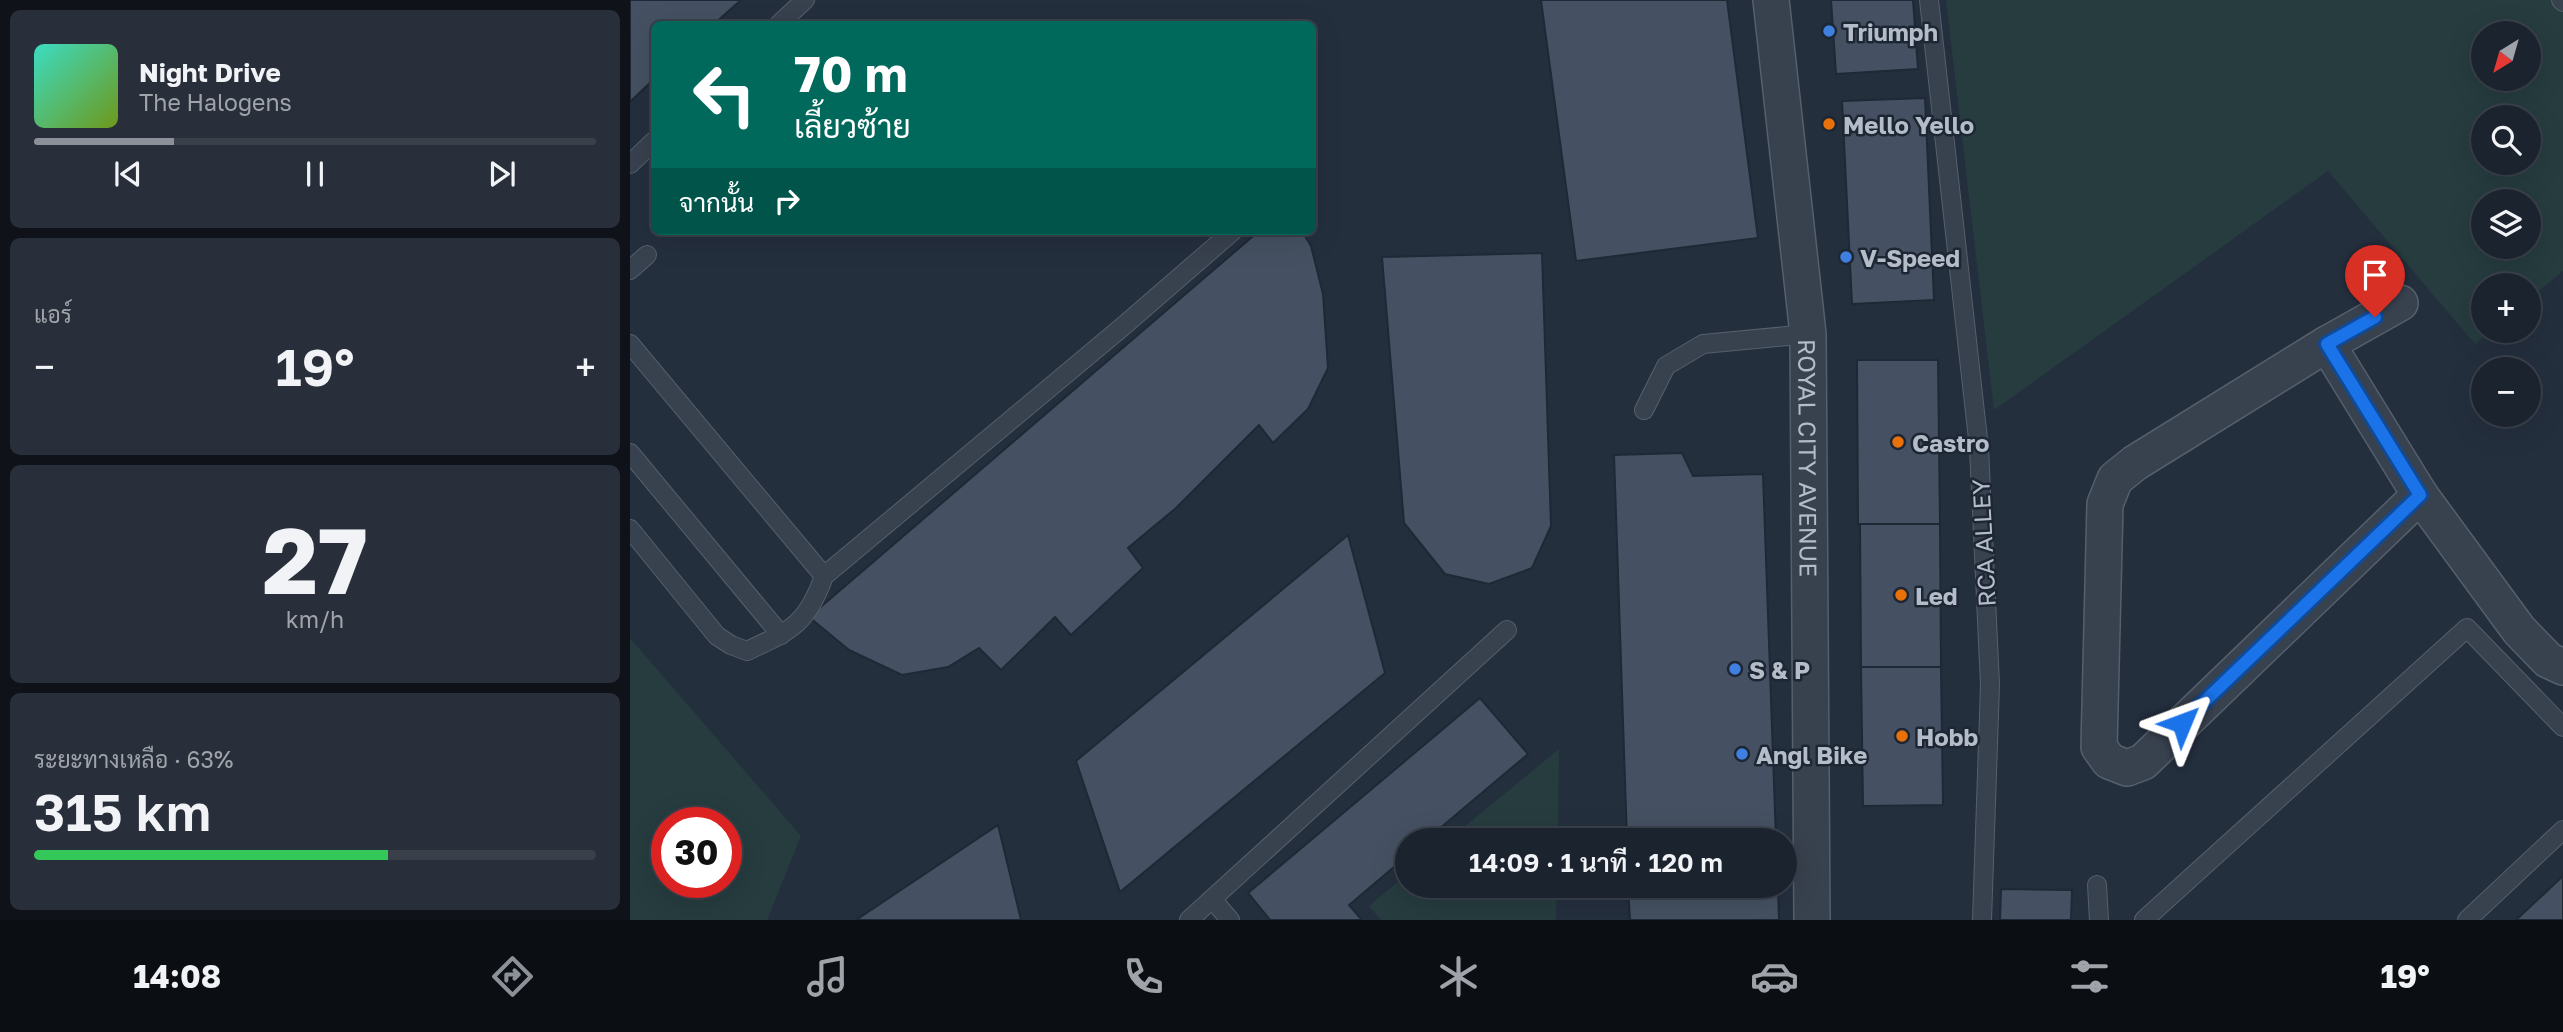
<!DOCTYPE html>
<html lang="th">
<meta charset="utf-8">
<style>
:root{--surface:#1b232e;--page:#282f3a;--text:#f1f3f6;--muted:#a0a4aa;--line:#39404a;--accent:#8c9099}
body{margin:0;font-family:"Golos Text",Sarabun,sans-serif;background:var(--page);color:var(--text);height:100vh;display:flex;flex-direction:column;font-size:26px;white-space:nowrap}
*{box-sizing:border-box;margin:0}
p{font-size:23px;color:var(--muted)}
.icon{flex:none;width:38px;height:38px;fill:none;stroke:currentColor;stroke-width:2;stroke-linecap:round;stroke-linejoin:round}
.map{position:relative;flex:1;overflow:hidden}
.side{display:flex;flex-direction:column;gap:10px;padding:10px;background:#0f1319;width:630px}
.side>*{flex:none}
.top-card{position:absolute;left:21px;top:21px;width:665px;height:214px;border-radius:10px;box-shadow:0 7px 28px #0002,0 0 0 2px var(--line);background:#00695c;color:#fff;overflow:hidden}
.needle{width:46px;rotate:217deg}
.tools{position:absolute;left:1841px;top:21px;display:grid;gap:14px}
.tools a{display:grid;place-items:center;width:70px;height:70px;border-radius:50%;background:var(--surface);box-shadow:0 7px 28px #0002,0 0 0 2px var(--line);font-size:35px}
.speed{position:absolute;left:21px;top:807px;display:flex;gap:14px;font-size:35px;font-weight:700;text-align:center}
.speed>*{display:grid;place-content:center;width:91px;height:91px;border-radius:50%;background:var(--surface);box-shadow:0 7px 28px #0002,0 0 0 2px var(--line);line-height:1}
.speed .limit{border:10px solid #d22;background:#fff;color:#111}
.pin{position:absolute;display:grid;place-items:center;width:60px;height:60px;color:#fff;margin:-72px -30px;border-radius:50% 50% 50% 0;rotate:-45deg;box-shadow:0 0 7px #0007}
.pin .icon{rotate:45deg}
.me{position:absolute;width:77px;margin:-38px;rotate:46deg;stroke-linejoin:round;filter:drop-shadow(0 0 5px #0008)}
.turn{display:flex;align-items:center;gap:24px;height:147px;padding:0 28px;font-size:32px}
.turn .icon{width:91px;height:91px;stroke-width:2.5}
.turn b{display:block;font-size:49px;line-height:60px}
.then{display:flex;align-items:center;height:66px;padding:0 28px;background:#0003;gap:14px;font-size:26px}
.big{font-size:52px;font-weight:600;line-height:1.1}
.side .widget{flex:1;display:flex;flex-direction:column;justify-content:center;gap:10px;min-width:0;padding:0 24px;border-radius:10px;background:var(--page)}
.side .dial{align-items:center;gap:0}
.dial b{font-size:91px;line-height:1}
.song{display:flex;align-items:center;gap:21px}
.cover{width:84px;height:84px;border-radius:10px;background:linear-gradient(135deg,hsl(170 70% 55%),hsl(80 70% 35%))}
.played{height:7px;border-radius:4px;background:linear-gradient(90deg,var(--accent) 25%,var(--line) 25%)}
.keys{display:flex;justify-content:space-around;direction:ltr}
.heat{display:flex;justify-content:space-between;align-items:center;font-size:38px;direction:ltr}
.charge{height:10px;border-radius:5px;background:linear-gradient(90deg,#34c759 63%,var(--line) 0)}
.trip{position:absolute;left:765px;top:828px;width:402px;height:70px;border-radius:35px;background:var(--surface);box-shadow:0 7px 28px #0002,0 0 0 2px var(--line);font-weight:600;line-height:70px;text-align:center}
.tab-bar{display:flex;height:112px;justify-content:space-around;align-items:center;background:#0b0e12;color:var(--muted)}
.tab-bar .icon{width:49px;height:49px}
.tab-bar .selected{color:var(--accent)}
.tab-bar b{font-size:32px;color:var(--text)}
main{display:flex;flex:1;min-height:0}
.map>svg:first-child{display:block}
.green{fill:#263c3f;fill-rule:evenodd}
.building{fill:#455162;stroke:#1f2835;stroke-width:2}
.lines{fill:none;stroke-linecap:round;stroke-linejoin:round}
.service-casing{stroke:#565f6c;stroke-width:20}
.minor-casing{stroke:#565f6c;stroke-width:38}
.service{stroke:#38414e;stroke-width:18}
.minor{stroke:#38414e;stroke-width:35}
.route-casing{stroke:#114b97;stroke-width:18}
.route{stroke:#1a73e8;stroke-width:12}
.shop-dot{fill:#3f7fe0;stroke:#1d2633;stroke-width:2.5}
.food-dot{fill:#e8710a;stroke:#1d2633;stroke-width:2.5}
.labels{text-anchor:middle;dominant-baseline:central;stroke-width:5;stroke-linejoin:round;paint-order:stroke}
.poi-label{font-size:24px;font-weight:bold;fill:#b4bcc9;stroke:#1d2633;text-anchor:start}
.street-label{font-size:24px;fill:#b4bcc9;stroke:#1d2633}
</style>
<main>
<section class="side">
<div class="widget">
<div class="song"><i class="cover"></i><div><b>Night Drive</b><p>The Halogens</p></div></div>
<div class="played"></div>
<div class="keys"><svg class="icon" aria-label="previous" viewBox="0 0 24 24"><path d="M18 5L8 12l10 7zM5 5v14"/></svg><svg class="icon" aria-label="pause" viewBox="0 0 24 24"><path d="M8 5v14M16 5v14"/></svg><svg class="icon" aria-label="next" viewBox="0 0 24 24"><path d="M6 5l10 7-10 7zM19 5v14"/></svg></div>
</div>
<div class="widget"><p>แอร์</p>
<div class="heat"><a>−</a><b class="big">19°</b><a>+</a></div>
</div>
<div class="widget dial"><b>27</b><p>km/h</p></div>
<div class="widget"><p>ระยะทางเหลือ · 63%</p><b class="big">315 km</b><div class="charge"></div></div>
</section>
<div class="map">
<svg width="1933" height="920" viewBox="0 0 1933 920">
<rect width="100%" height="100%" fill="#242f3e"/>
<g class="green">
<path d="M1316,0H1933V271L1899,299V285H1853V331H1861L1845,344L1698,171L1364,410ZM1853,33H1899V79H1853ZM1853,117H1899V163H1853ZM1853,201H1899V247H1853Z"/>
<path d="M0,638L171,836L137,920H0ZM37,822H96V882H37Z"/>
<path d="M929,749L928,840H818Z"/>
<path d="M777,874V886H927L926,920H751L739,906Z"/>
</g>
<g class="building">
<path d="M0,0H111L84,24H24V79L0,102Z"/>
<path d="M911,0H1097L1128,238L946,261Z"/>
<path d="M1201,0H1283L1288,69L1206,74Z"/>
<path d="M1295,98L1304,300L1222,304L1212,101Z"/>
<path d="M629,231H672L681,246L693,294L698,368L678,409L643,443L629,425L546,508L498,548L513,568L441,635L425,617L371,670L349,648L318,667L272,675L219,650L179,617Z"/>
<path d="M912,253L921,526L902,568L859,584L815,574L774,523L752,257Z"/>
<path d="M1227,360H1308L1310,524H1228Z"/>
<path d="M1052,453L1063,476L1133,474L1146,840H997L984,455Z"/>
<path d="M1230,524H1310L1311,667H1231Z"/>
<path d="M718,535L755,673L490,892L446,761Z"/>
<path d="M1231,667H1311L1313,805L1233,806Z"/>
<path d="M850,698L898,754L796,840H777V856L719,905L732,920H640L618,893Z"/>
<path d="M368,825L391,920H226Z"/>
<path d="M1933,876V920H1886Z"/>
<path d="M998,886H1148L1149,920H1000Z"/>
<path d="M1371,889L1442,890L1441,920H1370Z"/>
</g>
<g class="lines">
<defs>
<g id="service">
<path d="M1299,0L1349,448L1360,685L1352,920"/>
<path d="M1931,0L1933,2"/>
<path d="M149,24L175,0"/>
<path d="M0,164L24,141"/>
<path d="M0,270L17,255"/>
<path d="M0,344L194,576"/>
<path d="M1014,410L1036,366L1073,344L1178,334"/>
<path d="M0,453L151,635"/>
<path d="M0,529L87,636L101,645L117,651C162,630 177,624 194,576L491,328L603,231"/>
<path d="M1467,885L1469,920"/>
<path d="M582,899L600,920"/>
<path d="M559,920L877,630"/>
<path d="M1514,920L1837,628L1933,727"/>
<path d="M1837,920L1933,830"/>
</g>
<g id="minor">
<path id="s1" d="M1141,0L1178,334L1182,920"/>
<path d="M1770,303L1697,344L1790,495L1889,630L1918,660L1933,667"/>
<path d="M1697,344L1505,463L1485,479L1475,504L1469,747L1479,761L1497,768L1513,762L1790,495"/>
</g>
</defs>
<use href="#service" class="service-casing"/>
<use href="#minor" class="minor-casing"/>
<use href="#service" class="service"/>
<use href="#minor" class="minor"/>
</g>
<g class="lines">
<defs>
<path id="route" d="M1552,723L1790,495L1697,344L1745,317"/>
</defs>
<use href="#route" class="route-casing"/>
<use href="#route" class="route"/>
</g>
<g class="shop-dot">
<circle cx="1199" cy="31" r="7"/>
<circle cx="1216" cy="257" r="7"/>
<circle cx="1105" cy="669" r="7"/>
<circle cx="1112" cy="754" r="7"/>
</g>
<g class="food-dot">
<circle cx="1199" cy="124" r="7"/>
<circle cx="1268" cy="442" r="7"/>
<circle cx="1271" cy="595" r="7"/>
<circle cx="1272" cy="736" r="7"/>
</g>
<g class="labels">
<g class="poi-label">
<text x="1213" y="31">Triumph</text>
<text x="1213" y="124">Mello Yello</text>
<text x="1230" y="257">V-Speed</text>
<text x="1282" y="442">Castro</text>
<text x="1285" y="595">Led</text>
<text x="1119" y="669">S &amp; P</text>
<text x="1286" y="736">Hobb</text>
<text x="1126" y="754">Angl Bike</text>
</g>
<g class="street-label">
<text stroke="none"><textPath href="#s1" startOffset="460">ROYAL CITY AVENUE</textPath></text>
<text transform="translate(1353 543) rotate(-93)">RCA ALLEY</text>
</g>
</g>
</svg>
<div class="tools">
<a><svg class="needle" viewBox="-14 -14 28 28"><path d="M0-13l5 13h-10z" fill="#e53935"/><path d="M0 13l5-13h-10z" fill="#a0a4aa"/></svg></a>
<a><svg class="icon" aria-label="search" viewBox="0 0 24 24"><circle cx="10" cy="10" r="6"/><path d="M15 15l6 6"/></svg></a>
<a><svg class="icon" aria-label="layers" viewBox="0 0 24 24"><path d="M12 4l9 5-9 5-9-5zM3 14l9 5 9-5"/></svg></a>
<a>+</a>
<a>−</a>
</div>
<div class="speed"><div class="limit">30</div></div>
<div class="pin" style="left:1745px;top:317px;background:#d93025"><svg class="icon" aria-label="arrive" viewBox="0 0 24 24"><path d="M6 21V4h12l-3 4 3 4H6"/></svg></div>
<svg class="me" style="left:1552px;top:723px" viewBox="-20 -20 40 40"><path d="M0-17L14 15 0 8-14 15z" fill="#1a73e8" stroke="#fff" stroke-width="4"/></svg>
<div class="trip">14:09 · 1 นาที · 120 m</div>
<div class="top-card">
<div class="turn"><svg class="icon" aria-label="left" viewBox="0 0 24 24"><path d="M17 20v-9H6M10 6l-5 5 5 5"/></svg><div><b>70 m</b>เลี้ยวซ้าย</div></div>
<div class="then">จากนั้น<svg class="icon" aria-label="right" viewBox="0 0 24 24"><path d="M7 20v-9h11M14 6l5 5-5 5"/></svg></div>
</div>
</div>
</main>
<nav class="tab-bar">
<b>14:08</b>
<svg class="icon selected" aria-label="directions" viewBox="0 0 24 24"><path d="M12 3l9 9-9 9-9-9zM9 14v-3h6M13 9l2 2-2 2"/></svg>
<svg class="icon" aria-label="music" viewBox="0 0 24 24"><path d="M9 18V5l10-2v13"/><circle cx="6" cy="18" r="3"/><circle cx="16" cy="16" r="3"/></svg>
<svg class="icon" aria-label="phone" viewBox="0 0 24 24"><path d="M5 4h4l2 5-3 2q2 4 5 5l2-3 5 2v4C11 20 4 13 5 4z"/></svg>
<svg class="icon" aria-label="climate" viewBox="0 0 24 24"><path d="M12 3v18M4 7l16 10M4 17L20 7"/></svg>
<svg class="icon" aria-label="car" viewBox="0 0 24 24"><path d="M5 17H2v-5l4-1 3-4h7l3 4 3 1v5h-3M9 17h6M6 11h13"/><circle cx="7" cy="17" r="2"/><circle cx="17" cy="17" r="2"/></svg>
<svg class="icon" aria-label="filters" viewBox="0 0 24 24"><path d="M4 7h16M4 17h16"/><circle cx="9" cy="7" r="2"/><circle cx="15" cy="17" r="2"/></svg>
<b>19°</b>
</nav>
